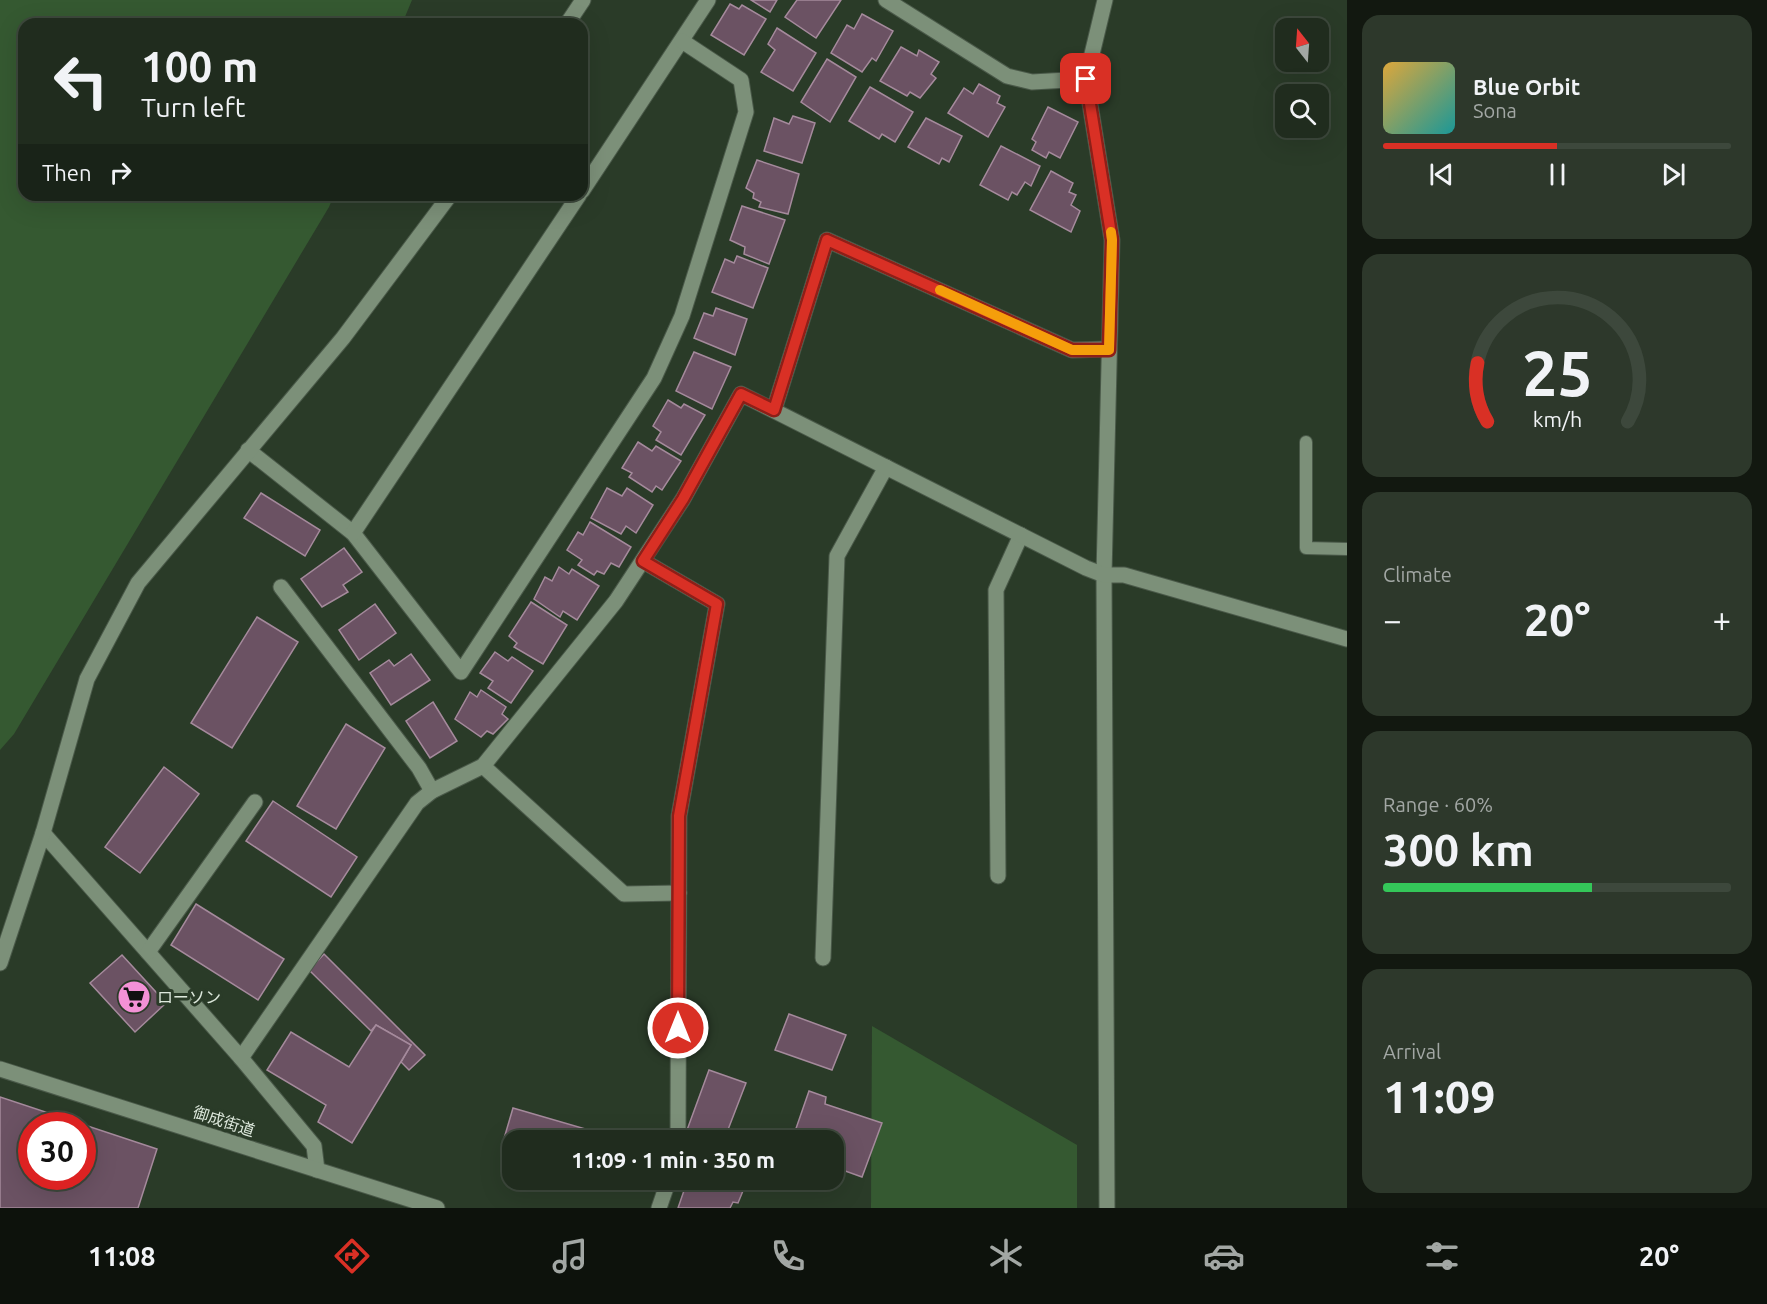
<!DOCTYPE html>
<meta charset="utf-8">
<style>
:root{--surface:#202c1e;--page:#2d382b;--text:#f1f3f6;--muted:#a2a7a4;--line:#3d483c;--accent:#d93025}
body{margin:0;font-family:Ubuntu,"Noto Sans JP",sans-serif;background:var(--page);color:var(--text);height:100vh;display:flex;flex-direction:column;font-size:22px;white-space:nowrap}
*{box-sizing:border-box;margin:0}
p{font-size:20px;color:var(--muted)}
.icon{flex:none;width:33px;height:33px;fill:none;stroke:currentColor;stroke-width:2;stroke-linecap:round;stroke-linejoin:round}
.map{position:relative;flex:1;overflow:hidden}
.details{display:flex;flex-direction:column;gap:15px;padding:15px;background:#121810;width:420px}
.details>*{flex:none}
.hud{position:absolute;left:18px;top:18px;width:570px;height:183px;border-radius:18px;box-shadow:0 6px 24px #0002,0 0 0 2px var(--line);background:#202c1e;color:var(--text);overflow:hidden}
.needle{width:39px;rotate:343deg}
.controls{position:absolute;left:1275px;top:18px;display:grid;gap:12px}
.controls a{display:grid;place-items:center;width:54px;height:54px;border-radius:12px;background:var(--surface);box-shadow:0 6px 24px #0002,0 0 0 2px var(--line);font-size:30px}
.speed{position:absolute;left:18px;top:1112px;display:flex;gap:12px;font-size:30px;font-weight:700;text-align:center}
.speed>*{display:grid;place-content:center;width:78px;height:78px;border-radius:50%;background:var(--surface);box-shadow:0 6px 24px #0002,0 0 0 2px var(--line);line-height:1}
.speed .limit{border:9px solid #d22;background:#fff;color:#111}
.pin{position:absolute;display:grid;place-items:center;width:51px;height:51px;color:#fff;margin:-26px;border-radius:12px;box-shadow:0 3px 9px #0006}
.me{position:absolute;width:66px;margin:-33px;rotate:0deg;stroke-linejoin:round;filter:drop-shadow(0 0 4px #0008)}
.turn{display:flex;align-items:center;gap:21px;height:126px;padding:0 24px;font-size:27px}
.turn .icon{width:78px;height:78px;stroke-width:2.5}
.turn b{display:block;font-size:42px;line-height:51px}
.then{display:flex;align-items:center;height:57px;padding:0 24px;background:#0003;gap:12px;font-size:22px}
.big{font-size:45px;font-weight:600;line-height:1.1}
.details .card{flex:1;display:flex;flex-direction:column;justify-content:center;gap:9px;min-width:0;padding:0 21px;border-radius:18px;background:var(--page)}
.details .dial{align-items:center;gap:0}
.dial svg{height:156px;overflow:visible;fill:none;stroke:var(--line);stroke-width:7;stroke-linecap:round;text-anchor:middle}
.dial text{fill:var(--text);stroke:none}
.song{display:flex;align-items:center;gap:18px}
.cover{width:72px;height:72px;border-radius:9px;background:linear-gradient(135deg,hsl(40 70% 55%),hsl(180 70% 35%))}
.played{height:6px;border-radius:3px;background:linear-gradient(90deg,var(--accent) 50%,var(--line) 50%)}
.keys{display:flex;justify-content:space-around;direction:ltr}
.heat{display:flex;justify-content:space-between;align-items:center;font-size:33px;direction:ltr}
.charge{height:9px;border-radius:4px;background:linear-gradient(90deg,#34c759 60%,var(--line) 0)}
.trip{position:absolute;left:502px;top:1130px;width:342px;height:60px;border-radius:18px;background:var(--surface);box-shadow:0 6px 24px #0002,0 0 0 2px var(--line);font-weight:600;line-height:60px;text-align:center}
.tab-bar{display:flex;height:96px;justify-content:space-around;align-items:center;background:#0d120c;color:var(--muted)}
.tab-bar .icon{width:42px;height:42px}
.tab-bar .selected{color:var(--accent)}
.tab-bar b{font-size:27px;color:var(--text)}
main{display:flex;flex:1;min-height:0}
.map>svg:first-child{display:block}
.green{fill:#355931}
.building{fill:#6b5263;stroke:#a58a9c;stroke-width:1.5;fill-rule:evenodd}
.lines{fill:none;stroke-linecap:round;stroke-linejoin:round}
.lane-casing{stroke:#4a5949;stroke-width:14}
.street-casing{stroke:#4a5949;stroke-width:17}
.secondary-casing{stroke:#4a5949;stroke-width:17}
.lane{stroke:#7c9079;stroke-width:12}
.street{stroke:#7c9079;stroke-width:15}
.secondary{stroke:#7c9079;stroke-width:15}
.route-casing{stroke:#8d1f18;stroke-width:15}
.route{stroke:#d93025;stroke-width:10}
.slow{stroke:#f59e0b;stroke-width:10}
.labels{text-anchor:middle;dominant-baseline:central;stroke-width:6;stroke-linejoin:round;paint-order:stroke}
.poi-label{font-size:16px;fill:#dde8dc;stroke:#2a3b28;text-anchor:start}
.street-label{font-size:16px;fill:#dde8dc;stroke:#2a3b28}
</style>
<main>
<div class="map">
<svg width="1347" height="1208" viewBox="0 0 1347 1208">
<rect width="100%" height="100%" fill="#2a3b28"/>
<g class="green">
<path d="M0,0H412L402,24H24V195H334L329,207L14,734L0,750Z"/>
<path d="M872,1026L1077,1145V1208H871Z"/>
</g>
<g class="building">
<path d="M751,0H777L770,12Z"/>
<path d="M797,0H841L816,38L785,17Z"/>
<path d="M730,4L739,9L742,5L766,19L744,55L711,35Z"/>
<path d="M862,14L893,31L876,61L872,58L862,72L831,53L847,25L854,29Z"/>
<path d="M777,28L816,53L793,91L761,72L775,50L768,44Z"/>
<path d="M901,47L917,56L919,50L939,62L931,74L936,78L920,98L910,92L907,96L880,81Z"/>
<path d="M827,59L856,77L830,122L801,102Z"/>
<path d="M979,84L1000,96L997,103L1005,107L988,137L948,113L964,88L973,94Z"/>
<path d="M870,87L913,112L895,142L882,134L879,139L849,121Z"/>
<path d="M1048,107L1078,122L1060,158L1049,152L1046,158L1032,150L1036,142L1032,139Z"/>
<path d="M793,116L815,123L802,163L764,151L774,118L789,124Z"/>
<path d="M926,118L962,136L949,162L942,158L939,164L908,147Z"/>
<path d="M1001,146L1040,166L1031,186L1025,182L1017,195L1012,192L1008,200L980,185Z"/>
<path d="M757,160L799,174L788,214L759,207L761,202L753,198L754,193L746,188Z"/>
<path d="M1051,171L1073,183L1069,192L1076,195L1071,205L1080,211L1071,232L1030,210Z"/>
<path d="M742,206L785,220L769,264L744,254L745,247L730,240Z"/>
<path d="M737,256L768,268L753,308L712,292L725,259L734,263Z"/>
<path d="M716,308L747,319L735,355L694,338L704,313L713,316Z"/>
<path d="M694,352L731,367L712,409L676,391Z"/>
<path d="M668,400L681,408L684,404L705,415L681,455L656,440L661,432L653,426Z"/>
<path d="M638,442L652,451L656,446L681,461L662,490L656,486L652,492L629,477L632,473L622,468Z"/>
<path d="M607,488L622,496L627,488L653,505L636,533L626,526L621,534L591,518Z"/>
<path d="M261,493L320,530L305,556L244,518Z"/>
<path d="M590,522L631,547L619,567L611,563L604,574L597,571L594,575L578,565L582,560L567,550L578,532L583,535Z"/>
<path d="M344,548L362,572L343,585L348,592L322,607L301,579Z"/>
<path d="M559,567L569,574L572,569L599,586L577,620L563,611L560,617L534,599L545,577L552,581Z"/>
<path d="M531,602L567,625L543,664L514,647L517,643L509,636Z"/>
<path d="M375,604L396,633L359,660L339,630Z"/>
<path d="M257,617L298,642L232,748L191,723Z"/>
<path d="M495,652L508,661L512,657L533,671L511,703L488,688L493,681L480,673Z"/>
<path d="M411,654L430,680L391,705L370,673L389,660L394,666Z"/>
<path d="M481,690L506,707L502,714L508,719L493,734L487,731L481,737L455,719L470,692L477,697Z"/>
<path d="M433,702L457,741L430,758L406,721Z"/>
<path d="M346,724L385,748L336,829L297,806Z"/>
<path d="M164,767L199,794L140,873L105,847Z"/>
<path d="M273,801L357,857L331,897L246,841Z"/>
<path d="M196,904L284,959L258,1000L171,945Z"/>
<path d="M324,954L425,1055L409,1070L401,1062L411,1045L376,1025L371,1031L309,970Z"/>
<path d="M122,955L166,1003L135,1032L90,983Z"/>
<path d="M789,1014L846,1035L832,1070L775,1050Z"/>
<path d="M376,1025L411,1045L352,1143L318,1122L326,1105L267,1070L291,1032L349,1067Z"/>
<path d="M709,1070L746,1083L724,1140H712L687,1130Z"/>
<path d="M809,1091L826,1097L825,1104L882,1123L862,1177L834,1167V1140H792Z"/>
<path d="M0,1097L157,1149L138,1208H0ZM32,1125H82V1176H32Z"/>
<path d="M513,1108L620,1139V1140H513V1145L503,1142Z"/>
<path d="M573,1179H608L605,1189Z"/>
<path d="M688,1179H743L747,1181L738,1203L733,1202L730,1208H678Z"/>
</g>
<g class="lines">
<defs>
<path id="lane" d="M1306,442V548L1347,549"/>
<g id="street">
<path d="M886,0L1007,76L1032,82L1086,79"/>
<path d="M1105,0L1086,79L1112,240L1104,575L1107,1208"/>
<path d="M582,191L708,0"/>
<path d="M774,410L827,240L1072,350L1109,349"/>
<path d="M248,450L353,533L461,672L654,378L682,316L746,112L741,80L682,41"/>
<path d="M353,533L579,195"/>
<path d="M643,561L717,604L679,816L678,1140"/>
<path d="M281,587L419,768L432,791"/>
<path d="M483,766L624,894L679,893"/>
<path d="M43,833L241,1058L314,1146L317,1170"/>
<path d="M998,876L996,590L1021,535"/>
<path d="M148,952L255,802"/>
<path d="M823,958L837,556L886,467"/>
<path d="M241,1058L417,803L432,791L483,766L616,601L683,499L741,394L1086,568L1104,575H1124L1347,639"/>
<path d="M659,1208L669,1179"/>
</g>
<g id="secondary">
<path d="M567,24L583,0"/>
<path d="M0,963L43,833L87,679L138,583L343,338L450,195"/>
<path d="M0,1069L437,1208"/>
</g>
</defs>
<use href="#lane" class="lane-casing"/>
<use href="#street" class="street-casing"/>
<use href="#secondary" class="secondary-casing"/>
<use href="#lane" class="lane"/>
<use href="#street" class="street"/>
<use href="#secondary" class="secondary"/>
</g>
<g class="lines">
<defs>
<path id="route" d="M678,1028L679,816L717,604L643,561L683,499L741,394L774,410L827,240L1072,350H1109L1112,240L1086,79"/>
</defs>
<use href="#route" class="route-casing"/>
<use href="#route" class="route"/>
<path class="slow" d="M940,290L1072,350H1109L1112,240L1111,232"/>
</g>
<defs>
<symbol id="supermarket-disc" viewBox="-11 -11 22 22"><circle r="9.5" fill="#f391d6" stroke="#2a3b28"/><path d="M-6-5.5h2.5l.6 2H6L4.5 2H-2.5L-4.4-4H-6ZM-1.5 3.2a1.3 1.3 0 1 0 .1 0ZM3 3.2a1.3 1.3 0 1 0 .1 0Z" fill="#111"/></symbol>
</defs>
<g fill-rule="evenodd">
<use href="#supermarket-disc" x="115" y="978" width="38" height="38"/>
</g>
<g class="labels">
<g class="poi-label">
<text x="157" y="997">ローソン</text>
</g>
<g class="street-label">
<text transform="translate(224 1121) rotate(18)">御成街道</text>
</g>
</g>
</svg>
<div class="controls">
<a><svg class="needle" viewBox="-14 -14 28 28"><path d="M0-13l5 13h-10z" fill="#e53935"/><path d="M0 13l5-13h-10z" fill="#a2a7a4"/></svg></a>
<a><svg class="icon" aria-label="search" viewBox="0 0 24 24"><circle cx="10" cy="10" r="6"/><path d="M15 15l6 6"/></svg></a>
</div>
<div class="speed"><div class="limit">30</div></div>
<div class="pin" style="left:1086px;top:79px;background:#d93025"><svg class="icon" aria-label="arrive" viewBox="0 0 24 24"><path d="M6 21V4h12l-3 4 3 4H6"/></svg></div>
<svg class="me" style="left:678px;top:1028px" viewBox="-20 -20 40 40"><circle r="17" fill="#d93025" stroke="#fff" stroke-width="3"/><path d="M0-11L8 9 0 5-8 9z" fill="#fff"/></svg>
<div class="trip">11:09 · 1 min · 350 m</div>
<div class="hud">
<div class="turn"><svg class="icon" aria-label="left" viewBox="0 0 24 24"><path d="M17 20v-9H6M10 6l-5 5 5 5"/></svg><div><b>100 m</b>Turn left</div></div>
<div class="then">Then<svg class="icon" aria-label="right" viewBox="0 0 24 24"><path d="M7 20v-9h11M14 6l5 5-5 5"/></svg></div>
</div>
</div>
<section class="details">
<div class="card">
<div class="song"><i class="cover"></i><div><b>Blue Orbit</b><p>Sona</p></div></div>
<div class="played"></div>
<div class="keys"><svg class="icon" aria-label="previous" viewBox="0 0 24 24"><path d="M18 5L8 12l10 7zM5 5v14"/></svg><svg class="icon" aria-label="pause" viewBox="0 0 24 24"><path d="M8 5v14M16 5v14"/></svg><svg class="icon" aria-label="next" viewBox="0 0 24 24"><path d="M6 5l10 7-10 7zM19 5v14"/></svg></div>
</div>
<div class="card dial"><svg viewBox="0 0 100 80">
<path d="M14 69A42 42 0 1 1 86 69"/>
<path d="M14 69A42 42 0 0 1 9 39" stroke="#d93025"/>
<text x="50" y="56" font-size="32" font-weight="700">25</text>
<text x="50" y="72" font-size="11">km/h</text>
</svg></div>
<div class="card"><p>Climate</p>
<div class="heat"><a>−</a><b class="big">20°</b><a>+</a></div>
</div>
<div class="card"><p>Range · 60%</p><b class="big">300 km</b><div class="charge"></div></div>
<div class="card"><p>Arrival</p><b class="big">11:09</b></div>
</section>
</main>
<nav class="tab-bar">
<b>11:08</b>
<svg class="icon selected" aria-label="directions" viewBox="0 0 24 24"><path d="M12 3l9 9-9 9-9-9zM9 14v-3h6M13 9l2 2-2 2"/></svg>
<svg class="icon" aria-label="music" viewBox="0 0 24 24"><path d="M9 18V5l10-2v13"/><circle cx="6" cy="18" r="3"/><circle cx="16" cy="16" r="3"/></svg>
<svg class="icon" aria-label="phone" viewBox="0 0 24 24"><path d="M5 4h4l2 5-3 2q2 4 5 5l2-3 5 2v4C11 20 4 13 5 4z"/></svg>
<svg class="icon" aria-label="climate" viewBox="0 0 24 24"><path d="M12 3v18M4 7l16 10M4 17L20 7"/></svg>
<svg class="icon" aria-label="car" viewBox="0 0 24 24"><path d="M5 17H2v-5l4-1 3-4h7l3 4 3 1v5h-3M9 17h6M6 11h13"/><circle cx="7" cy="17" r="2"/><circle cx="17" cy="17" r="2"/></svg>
<svg class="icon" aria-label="filters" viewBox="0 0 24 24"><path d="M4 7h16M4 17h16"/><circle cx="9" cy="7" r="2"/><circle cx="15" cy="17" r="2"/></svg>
<b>20°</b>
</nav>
